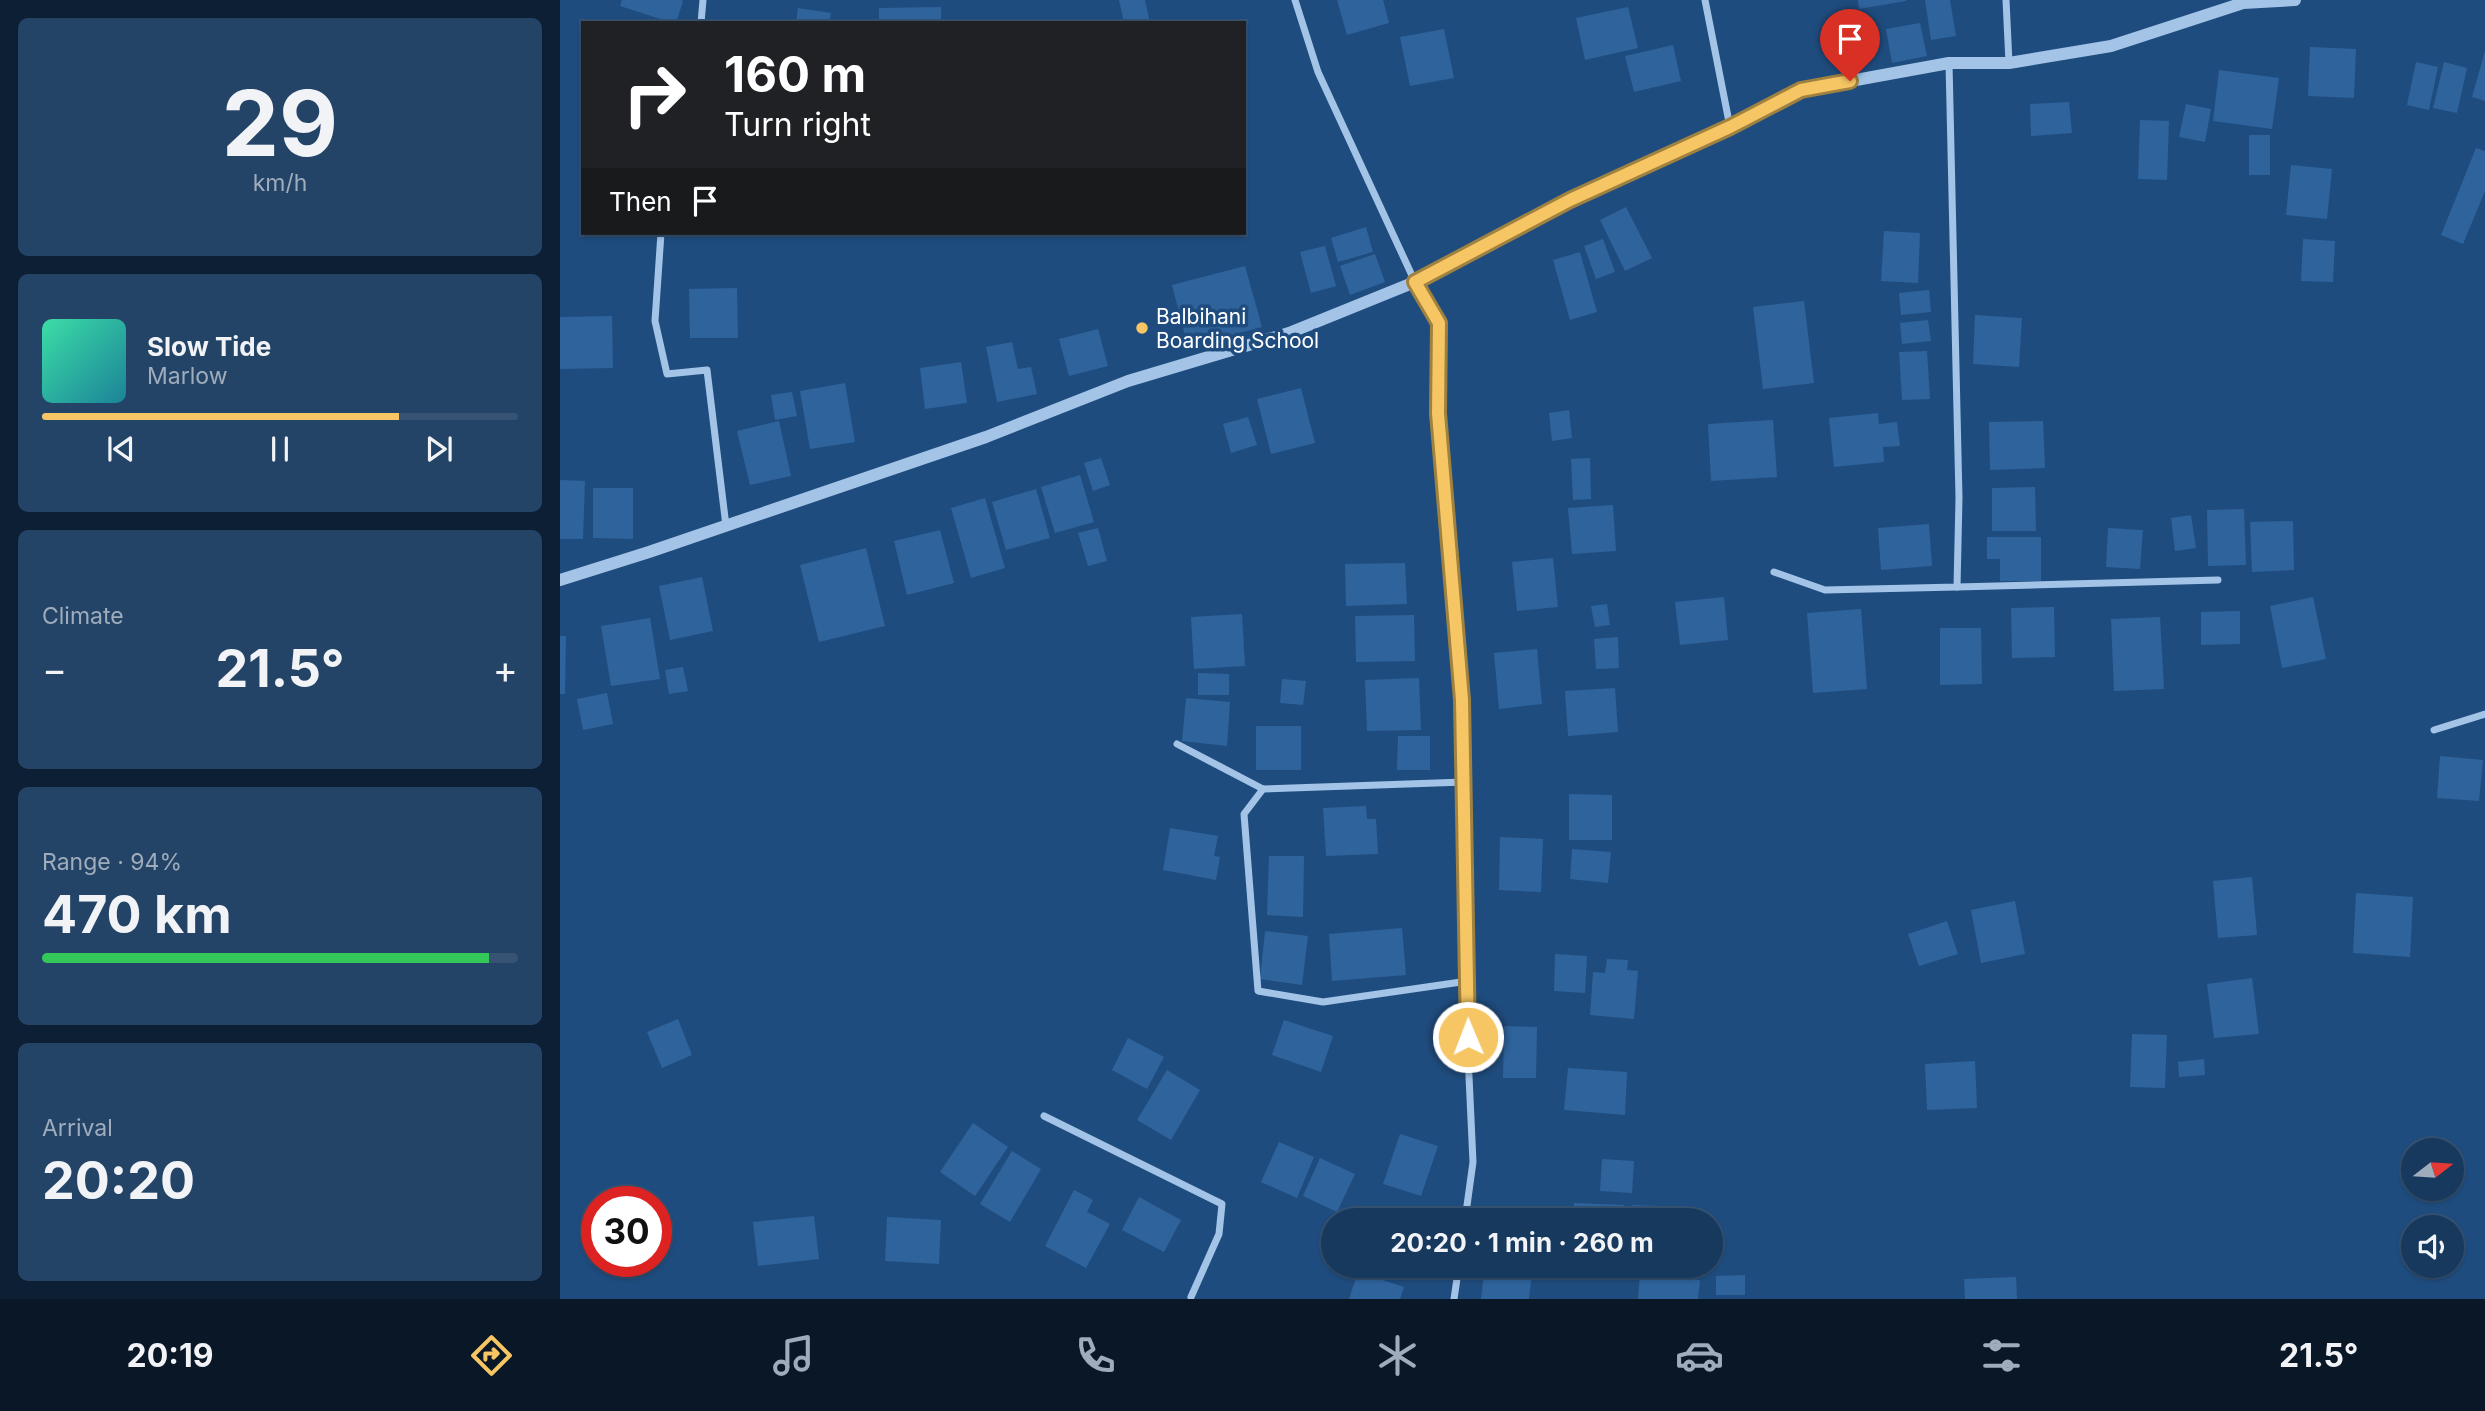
<!DOCTYPE html>
<meta charset="utf-8">
<style>
:root{--surface:#17395e;--page:#244467;--text:#f1f3f6;--muted:#9eacbc;--line:#365373;--accent:#f5c663}
body{margin:0;font-family:Inter,sans-serif;background:var(--page);color:var(--text);height:100vh;display:flex;flex-direction:column;font-size:26px;white-space:nowrap}
*{box-sizing:border-box;margin:0}
p{font-size:23px;color:var(--muted)}
.icon{flex:none;width:38px;height:38px;fill:none;stroke:currentColor;stroke-width:2;stroke-linecap:round;stroke-linejoin:round}
.map{position:relative;flex:1;overflow:hidden}
.panel{display:flex;flex-direction:column;gap:18px;padding:18px;background:#0d1f34;width:560px}
.panel>*{flex:none}
.top-card{position:absolute;left:21px;top:21px;width:665px;height:214px;border-radius:0px;box-shadow:0 2px 5px #0004,0 0 0 2px var(--line);background:#202124;color:#fff;overflow:hidden}
.needle{width:46px;rotate:73deg}
.controls{position:absolute;left:1841px;top:1138px;display:grid;gap:14px}
.controls a{display:grid;place-items:center;width:63px;height:63px;border-radius:50%;background:var(--surface);box-shadow:0 2px 5px #0004,0 0 0 2px var(--line);font-size:35px}
.speed{position:absolute;left:21px;top:1186px;display:flex;gap:14px;font-size:35px;font-weight:700;text-align:center}
.speed>*{display:grid;place-content:center;width:91px;height:91px;border-radius:50%;background:var(--surface);box-shadow:0 2px 5px #0004,0 0 0 2px var(--line);line-height:1}
.speed .limit{border:10px solid #d22;background:#fff;color:#111}
.pin{position:absolute;display:grid;place-items:center;width:60px;height:60px;color:#fff;margin:-72px -30px;border-radius:50% 50% 50% 0;rotate:-45deg;box-shadow:0 0 7px #0007}
.pin .icon{rotate:45deg}
.me{position:absolute;width:77px;margin:-38px;rotate:359deg;stroke-linejoin:round;filter:drop-shadow(0 0 5px #0008)}
.turn{display:flex;align-items:center;gap:24px;height:147px;padding:0 28px;font-size:32px}
.turn .icon{width:91px;height:91px;stroke-width:2.5}
.turn b{display:block;font-size:49px;line-height:60px}
.then{display:flex;align-items:center;height:66px;padding:0 28px;background:#0003;gap:14px;font-size:26px}
.big{font-size:52px;font-weight:700;line-height:1.1}
.panel .card{flex:1;display:flex;flex-direction:column;justify-content:center;gap:10px;min-width:0;padding:0 24px;border-radius:10px;background:var(--page)}
.panel .dial{align-items:center;gap:0}
.dial b{font-size:91px;line-height:1}
.song{display:flex;align-items:center;gap:21px}
.cover{width:84px;height:84px;border-radius:10px;background:linear-gradient(135deg,hsl(160 70% 55%),hsl(190 70% 35%))}
.played{height:7px;border-radius:4px;background:linear-gradient(90deg,var(--accent) 75%,var(--line) 75%)}
.keys{display:flex;justify-content:space-around;direction:ltr}
.heat{display:flex;justify-content:space-between;align-items:center;font-size:38px;direction:ltr}
.charge{height:10px;border-radius:5px;background:linear-gradient(90deg,#34c759 94%,var(--line) 0)}
.trip{position:absolute;left:761px;top:1208px;width:402px;height:70px;border-radius:35px;background:var(--surface);box-shadow:0 2px 5px #0004,0 0 0 2px var(--line);font-weight:700;line-height:70px;text-align:center}
.menu{display:flex;height:112px;justify-content:space-around;align-items:center;background:#091726;color:var(--muted)}
.menu .icon{width:49px;height:49px}
.menu .active{color:var(--accent)}
.menu b{font-size:32px;color:var(--text)}
main{display:flex;flex:1;min-height:0}
.map>svg:first-child{display:block}
.building{fill:#2f639c}
.lines{fill:none;stroke-linecap:round;stroke-linejoin:round}
.minor{stroke:#a3c4e7;stroke-width:7}
.tertiary{stroke:#a3c4e7;stroke-width:12}
.route-casing{stroke:#9f8140;stroke-width:18}
.route{stroke:#f5c663;stroke-width:12}
.poi-dot{fill:#f5c663;stroke:#1f4c7e;stroke-width:2.5}
.labels{text-anchor:middle;dominant-baseline:central;stroke-width:7;stroke-linejoin:round;paint-order:stroke}
.poi-label{font-size:21px;fill:#fff;stroke:#1f4c7e;text-anchor:start}
</style>
<main>
<section class="panel">
<div class="card dial"><b>29</b><p>km/h</p></div>
<div class="card">
<div class="song"><i class="cover"></i><div><b>Slow Tide</b><p>Marlow</p></div></div>
<div class="played"></div>
<div class="keys"><svg class="icon" aria-label="previous" viewBox="0 0 24 24"><path d="M18 5L8 12l10 7zM5 5v14"/></svg><svg class="icon" aria-label="pause" viewBox="0 0 24 24"><path d="M8 5v14M16 5v14"/></svg><svg class="icon" aria-label="next" viewBox="0 0 24 24"><path d="M6 5l10 7-10 7zM19 5v14"/></svg></div>
</div>
<div class="card"><p>Climate</p>
<div class="heat"><a>−</a><b class="big">21.5°</b><a>+</a></div>
</div>
<div class="card"><p>Range · 94%</p><b class="big">470 km</b><div class="charge"></div></div>
<div class="card"><p>Arrival</p><b class="big">20:20</b></div>
</section>
<div class="map">
<svg width="1925" height="1299" viewBox="0 0 1925 1299">
<rect width="100%" height="100%" fill="#1f4c7e"/>
<g class="building">
<path d="M62,0H121L123,1L116,23H113L60,6Z"/>
<path d="M559,0H585L590,23H564Z"/>
<path d="M777,0H823L829,23L787,35Z"/>
<path d="M1298,0H1346V1L1299,9Z"/>
<path d="M1365,0H1390L1396,36L1371,40Z"/>
<path d="M381,7V23H319V8Z"/>
<path d="M1068,7L1078,48L1025,60L1016,18Z"/>
<path d="M238,8L271,13L269,23H236Z"/>
<path d="M1360,23L1367,56L1332,63L1326,29Z"/>
<path d="M884,29L894,78L850,86L840,37Z"/>
<path d="M1113,45L1121,81L1074,92L1065,56Z"/>
<path d="M1750,47L1796,49L1794,98L1748,96Z"/>
<path d="M1925,51V101L1912,97Z"/>
<path d="M1856,62L1878,67L1869,110L1847,105Z"/>
<path d="M1884,62L1907,68L1897,113L1873,108Z"/>
<path d="M1659,70L1719,78L1712,129L1653,121Z"/>
<path d="M1509,102L1512,133L1471,136L1470,104Z"/>
<path d="M1626,104L1651,109L1645,142L1619,137Z"/>
<path d="M1580,120L1609,121L1607,180L1578,179Z"/>
<rect x="1689" y="135" width="21" height="40"/>
<path d="M1916,148L1925,151V191L1903,244L1881,235Z"/>
<path d="M1731,165L1772,169L1767,219L1726,215Z"/>
<path d="M1066,207L1092,258L1065,271L1040,220Z"/>
<path d="M806,227L813,252L778,262L771,238Z"/>
<path d="M1324,231L1360,233L1358,283L1321,281Z"/>
<path d="M1043,239L1055,272L1036,279L1024,246Z"/>
<path d="M1743,239L1775,241L1773,282L1741,281Z"/>
<path d="M765,246L776,286L751,293L740,252Z"/>
<path d="M1020,252L1037,312L1010,320L993,260Z"/>
<path d="M815,254L825,282L790,295L780,266Z"/>
<path d="M685,266L702,327L628,347L612,285Z"/>
<path d="M177,288L178,338H130L129,289Z"/>
<path d="M1369,290L1371,312L1341,315L1339,293Z"/>
<path d="M1244,301L1254,383L1203,389L1193,307Z"/>
<path d="M1415,315L1462,318L1459,367L1413,364Z"/>
<path d="M52,316L53,368L0,369V317Z"/>
<path d="M1368,320L1371,341L1342,344L1340,323Z"/>
<path d="M538,329L548,366L509,376L499,339Z"/>
<path d="M452,342L458,369L471,367L477,394L437,402L426,347Z"/>
<path d="M1367,351L1370,399L1342,400L1339,352Z"/>
<path d="M401,362L407,403L365,409L360,368Z"/>
<path d="M285,383L295,442L250,449L240,391Z"/>
<path d="M741,388L755,443L711,454L697,399Z"/>
<path d="M232,392L237,416L215,420L211,395Z"/>
<path d="M1009,410L1012,438L992,441L989,413Z"/>
<path d="M1318,413L1319,424L1337,422L1340,446L1323,447L1324,462L1274,467L1269,418Z"/>
<path d="M688,417L697,445L671,453L663,424Z"/>
<path d="M1213,420L1217,477L1151,481L1148,424Z"/>
<path d="M219,421L231,476L190,485L177,431Z"/>
<path d="M1483,421L1485,468L1430,470L1429,422Z"/>
<path d="M541,458L550,485L533,491L524,463Z"/>
<path d="M1030,458L1031,499L1013,500L1011,459Z"/>
<path d="M520,475L534,522L495,533L481,487Z"/>
<path d="M0,480L25,481L23,539H0Z"/>
<path d="M1475,487L1476,531H1432V488Z"/>
<path d="M33,488H73V539L33,538Z"/>
<path d="M476,489L490,538L446,550L432,502Z"/>
<path d="M425,498L445,568L411,578L391,508Z"/>
<path d="M1053,505L1056,551L1012,554L1008,508Z"/>
<path d="M1684,509L1686,565L1648,566L1647,510Z"/>
<path d="M1631,515L1636,548L1615,551L1611,518Z"/>
<path d="M1733,521L1734,570L1692,572L1690,522Z"/>
<path d="M1369,524L1372,566L1321,570L1318,528Z"/>
<path d="M538,528L547,561L528,566L518,533Z"/>
<path d="M1548,528L1583,530L1580,569L1546,567Z"/>
<path d="M380,530L394,583L347,595L334,541Z"/>
<path d="M1427,537H1481V581H1440V559H1427Z"/>
<path d="M306,548L325,626L259,642L240,565Z"/>
<path d="M993,558L998,607L957,611L952,562Z"/>
<path d="M845,563L847,604L786,606L785,564Z"/>
<path d="M142,577L153,631L110,640L99,586Z"/>
<path d="M1164,597L1168,640L1120,645L1115,602Z"/>
<path d="M1753,597L1766,659L1722,668L1710,606Z"/>
<path d="M1047,604L1050,625L1035,627L1031,606Z"/>
<path d="M1494,607L1495,657L1452,658L1451,608Z"/>
<path d="M1301,609L1307,689L1253,693L1247,613Z"/>
<path d="M1680,611V644L1641,645V612Z"/>
<path d="M682,614L685,666L634,669L631,617Z"/>
<path d="M854,615L855,661L796,662L795,616Z"/>
<path d="M1600,617L1604,689L1554,691L1551,619Z"/>
<path d="M90,618L100,679L51,686L41,626Z"/>
<path d="M1380,628H1421L1422,684L1380,685Z"/>
<path d="M0,636H6L5,694H0Z"/>
<path d="M1058,637L1059,668L1036,669L1034,639Z"/>
<path d="M977,649L982,704L939,709L934,653Z"/>
<path d="M123,667L128,691L109,694L105,670Z"/>
<path d="M638,673L669,674V695H638Z"/>
<path d="M859,678L861,730L807,731L805,680Z"/>
<path d="M722,679L746,681L743,705L720,703Z"/>
<path d="M1055,688L1058,732L1008,736L1005,691Z"/>
<path d="M47,693L53,724L23,730L17,699Z"/>
<path d="M626,698L670,702L667,746L622,741Z"/>
<rect x="696" y="726" width="45" height="44"/>
<path d="M838,736H870V770H837Z"/>
<path d="M1880,756L1923,760L1919,801L1877,798Z"/>
<path d="M1009,794L1052,795V840H1009Z"/>
<path d="M806,806L807,819H816L818,854L766,856L763,808Z"/>
<path d="M610,828L658,836L654,856L660,857L656,880L603,870Z"/>
<path d="M940,837L983,839L981,892L939,890Z"/>
<path d="M1012,849L1051,852L1048,883L1010,879Z"/>
<path d="M709,856H744L743,917L707,915Z"/>
<path d="M1692,877L1697,935L1658,938L1653,881Z"/>
<path d="M1796,893L1853,897L1850,957L1793,953Z"/>
<path d="M1455,901L1465,954L1421,963L1411,910Z"/>
<path d="M1387,921L1398,954L1359,966L1348,934Z"/>
<path d="M842,928L846,975L772,981L769,934Z"/>
<path d="M705,931L748,936L742,985L700,979Z"/>
<path d="M995,954L1027,956L1025,993L994,991Z"/>
<path d="M1047,959L1068,960L1067,970L1078,971L1074,1019L1030,1015L1033,972L1045,973Z"/>
<path d="M1692,978L1699,1034L1654,1038L1647,984Z"/>
<path d="M118,1019L132,1055L102,1068L87,1032Z"/>
<path d="M724,1020L773,1036L761,1072L712,1055Z"/>
<path d="M944,1026L977,1027L976,1078H943Z"/>
<path d="M1572,1034L1607,1035L1605,1088L1570,1087Z"/>
<path d="M568,1038L604,1057L587,1089L552,1070Z"/>
<path d="M1644,1059L1645,1075L1619,1077L1618,1062Z"/>
<path d="M1415,1061L1417,1108L1367,1110L1365,1064Z"/>
<path d="M1008,1068L1067,1072L1065,1115L1004,1110Z"/>
<path d="M607,1070L640,1090L611,1140L577,1120Z"/>
<path d="M413,1123L448,1147L415,1196L380,1172Z"/>
<path d="M840,1134L878,1146L861,1196L823,1184Z"/>
<path d="M719,1142L754,1157L737,1198L701,1182Z"/>
<path d="M452,1151L481,1169L450,1222L420,1204Z"/>
<path d="M760,1158L795,1174L777,1212L743,1196Z"/>
<path d="M1042,1159L1074,1161L1072,1193L1040,1191Z"/>
<path d="M514,1190L533,1200L527,1212L550,1224L526,1268L485,1246Z"/>
<path d="M579,1197L621,1220L604,1252L562,1230Z"/>
<path d="M1014,1203L1064,1205V1220H1013Z"/>
<path d="M1072,1205L1102,1206L1101,1220H1072Z"/>
<path d="M254,1216L259,1259L198,1266L193,1222Z"/>
<path d="M327,1217L381,1220L379,1264L325,1261Z"/>
<path d="M925,1265H973L969,1299H921Z"/>
<path d="M798,1272L844,1287L840,1299H789Z"/>
<path d="M1080,1274L1140,1280L1138,1299H1078Z"/>
<path d="M1185,1275V1295H1156V1276Z"/>
<path d="M1456,1277L1457,1299H1405L1404,1279Z"/>
</g>
<g class="lines">
<g class="minor">
<path d="M735,0L758,72L855,282L879,323L878,413L902,700L906,848V1012L913,1162L905,1220"/>
<path d="M1145,0L1170,127"/>
<path d="M1446,0L1449,63"/>
<path d="M141,23L143,0"/>
<path d="M101,233L95,321L107,374L147,370L166,526"/>
<path d="M1214,572L1265,590L1397,587L1399,498L1389,63"/>
<path d="M1397,587L1658,580"/>
<path d="M1874,730L1925,714"/>
<path d="M617,744L703,789L905,782"/>
<path d="M703,789L684,814L698,991L763,1002L908,981"/>
<path d="M484,1116L662,1204L659,1234L631,1297"/>
<path d="M894,1299L899,1265"/>
</g>
<path class="tertiary" d="M0,580L89,552L426,437L568,381L729,333L855,282L1010,200L1170,127L1241,90L1389,63H1449L1551,46L1683,3L1735,0"/>
</g>
<g class="lines">
<defs>
<path id="route" d="M908,1037L902,700L878,413L879,323L855,282L1010,200L1170,127L1241,90L1290,81"/>
</defs>
<use href="#route" class="route-casing"/>
<use href="#route" class="route"/>
</g>
<circle class="poi-dot" cx="582" cy="328" r="7"/>
<g class="labels">
<g class="poi-label">
<text x="596" y="316">Balbihani<tspan x="596" dy="24">Boarding School</tspan></text>
</g>
</g>
</svg>
<div class="controls">
<a><svg class="needle" viewBox="-14 -14 28 28"><path d="M0-13l5 13h-10z" fill="#e53935"/><path d="M0 13l5-13h-10z" fill="#9eacbc"/></svg></a>
<a><svg class="icon" aria-label="sound" viewBox="0 0 24 24"><path d="M4 9h4l5-4v14l-5-4H4zM17 9q2 3 0 6"/></svg></a>
</div>
<div class="speed"><div class="limit">30</div></div>
<div class="pin" style="left:1290px;top:81px;background:#d93025"><svg class="icon" aria-label="arrive" viewBox="0 0 24 24"><path d="M6 21V4h12l-3 4 3 4H6"/></svg></div>
<svg class="me" style="left:908px;top:1037px" viewBox="-20 -20 40 40"><circle r="17" fill="#f5c663" stroke="#fff" stroke-width="3"/><path d="M0-11L8 9 0 5-8 9z" fill="#fff"/></svg>
<div class="trip">20:20 · 1 min · 260 m</div>
<div class="top-card">
<div class="turn"><svg class="icon" aria-label="right" viewBox="0 0 24 24"><path d="M7 20v-9h11M14 6l5 5-5 5"/></svg><div><b>160 m</b>Turn right</div></div>
<div class="then">Then<svg class="icon" aria-label="arrive" viewBox="0 0 24 24"><path d="M6 21V4h12l-3 4 3 4H6"/></svg></div>
</div>
</div>
</main>
<nav class="menu">
<b>20:19</b>
<svg class="icon active" aria-label="directions" viewBox="0 0 24 24"><path d="M12 3l9 9-9 9-9-9zM9 14v-3h6M13 9l2 2-2 2"/></svg>
<svg class="icon" aria-label="music" viewBox="0 0 24 24"><path d="M9 18V5l10-2v13"/><circle cx="6" cy="18" r="3"/><circle cx="16" cy="16" r="3"/></svg>
<svg class="icon" aria-label="phone" viewBox="0 0 24 24"><path d="M5 4h4l2 5-3 2q2 4 5 5l2-3 5 2v4C11 20 4 13 5 4z"/></svg>
<svg class="icon" aria-label="climate" viewBox="0 0 24 24"><path d="M12 3v18M4 7l16 10M4 17L20 7"/></svg>
<svg class="icon" aria-label="car" viewBox="0 0 24 24"><path d="M5 17H2v-5l4-1 3-4h7l3 4 3 1v5h-3M9 17h6M6 11h13"/><circle cx="7" cy="17" r="2"/><circle cx="17" cy="17" r="2"/></svg>
<svg class="icon" aria-label="filters" viewBox="0 0 24 24"><path d="M4 7h16M4 17h16"/><circle cx="9" cy="7" r="2"/><circle cx="15" cy="17" r="2"/></svg>
<b>21.5°</b>
</nav>
